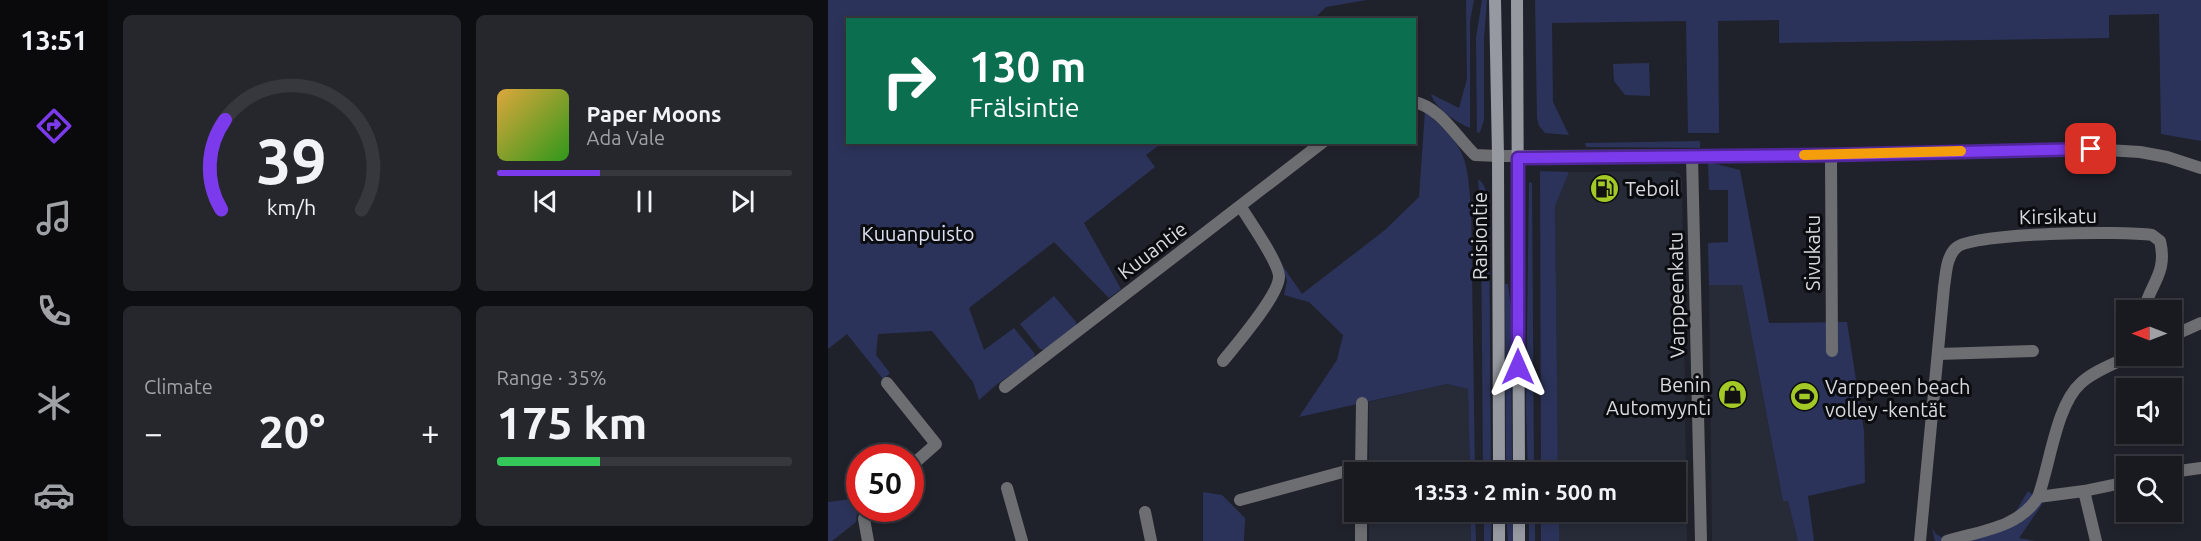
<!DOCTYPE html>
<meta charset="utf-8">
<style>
:root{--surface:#181a20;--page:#25272d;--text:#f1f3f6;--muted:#9fa1a5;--line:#36383e;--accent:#7c3aed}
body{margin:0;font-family:Ubuntu,sans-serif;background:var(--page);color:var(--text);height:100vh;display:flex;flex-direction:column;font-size:22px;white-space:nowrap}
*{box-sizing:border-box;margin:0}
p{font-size:20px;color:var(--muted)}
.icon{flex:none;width:33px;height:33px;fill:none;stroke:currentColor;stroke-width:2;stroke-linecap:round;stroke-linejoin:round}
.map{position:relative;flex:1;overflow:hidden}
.sheet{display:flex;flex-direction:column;gap:15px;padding:15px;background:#0d0e12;width:720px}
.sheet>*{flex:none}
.top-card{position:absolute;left:18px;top:18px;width:570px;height:126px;border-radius:0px;box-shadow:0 3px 9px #0003,0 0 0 2px var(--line);background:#0b6e4f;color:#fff;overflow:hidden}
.needle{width:39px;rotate:270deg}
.buttons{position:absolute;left:1288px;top:300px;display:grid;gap:12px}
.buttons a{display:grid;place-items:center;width:66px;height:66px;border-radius:0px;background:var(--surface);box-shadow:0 3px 9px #0003,0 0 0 2px var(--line);font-size:30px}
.speed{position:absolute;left:18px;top:444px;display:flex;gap:12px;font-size:30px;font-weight:700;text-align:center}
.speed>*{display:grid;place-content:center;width:78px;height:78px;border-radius:50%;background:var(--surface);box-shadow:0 3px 9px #0003,0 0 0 2px var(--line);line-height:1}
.speed .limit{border:9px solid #d22;background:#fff;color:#111}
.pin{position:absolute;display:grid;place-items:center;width:51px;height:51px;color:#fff;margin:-26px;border-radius:12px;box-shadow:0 3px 9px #0006}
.me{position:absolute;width:66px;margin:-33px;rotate:0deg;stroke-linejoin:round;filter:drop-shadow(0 0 4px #0008)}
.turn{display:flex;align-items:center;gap:21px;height:126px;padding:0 24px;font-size:27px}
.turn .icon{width:78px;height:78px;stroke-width:2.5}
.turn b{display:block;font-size:42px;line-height:51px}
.big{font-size:45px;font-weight:700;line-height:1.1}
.sheet .widget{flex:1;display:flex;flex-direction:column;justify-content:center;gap:9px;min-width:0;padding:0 21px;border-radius:9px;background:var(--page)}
.sheet .dial{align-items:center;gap:0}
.dial svg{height:156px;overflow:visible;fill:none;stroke:var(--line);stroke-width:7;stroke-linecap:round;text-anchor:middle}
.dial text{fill:var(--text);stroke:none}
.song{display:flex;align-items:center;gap:18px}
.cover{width:72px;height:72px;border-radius:9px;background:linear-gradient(135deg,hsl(40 70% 55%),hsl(110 70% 35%))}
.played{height:6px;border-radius:3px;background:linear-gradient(90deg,var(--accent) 35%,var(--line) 35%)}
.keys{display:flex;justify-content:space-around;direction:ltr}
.heat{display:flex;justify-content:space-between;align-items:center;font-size:33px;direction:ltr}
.charge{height:9px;border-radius:4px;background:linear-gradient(90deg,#34c759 35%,var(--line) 0)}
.sheet .tiles{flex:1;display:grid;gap:15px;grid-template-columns:repeat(2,1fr)}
.trip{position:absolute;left:516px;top:462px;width:342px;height:60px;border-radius:0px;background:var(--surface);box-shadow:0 3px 9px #0003,0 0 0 2px var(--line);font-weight:700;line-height:60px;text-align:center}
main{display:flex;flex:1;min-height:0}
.dock{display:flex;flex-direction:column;width:108px;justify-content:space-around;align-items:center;background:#0a0a0d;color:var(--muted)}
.dock .icon{width:42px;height:42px}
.dock .on{color:var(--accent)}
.dock b{font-size:27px;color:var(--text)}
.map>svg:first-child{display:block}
.built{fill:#272b38}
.green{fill:#2b335a}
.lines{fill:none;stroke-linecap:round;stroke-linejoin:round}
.minor{stroke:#6c6e72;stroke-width:12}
.tertiary{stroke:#6c6e72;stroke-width:12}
.secondary{stroke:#9699a0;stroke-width:12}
.route-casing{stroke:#51269a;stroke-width:15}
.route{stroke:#7c3aed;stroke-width:10}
.slow{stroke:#f59e0b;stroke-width:10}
.labels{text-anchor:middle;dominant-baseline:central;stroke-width:6;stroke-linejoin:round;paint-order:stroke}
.poi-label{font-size:20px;fill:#d9dae0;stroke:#0b0c10;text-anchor:start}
.street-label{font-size:20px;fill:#d9dae0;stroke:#0b0c10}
.park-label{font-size:20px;fill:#dce1f1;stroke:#0b0c10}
</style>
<main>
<nav class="dock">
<b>13:51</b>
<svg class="icon on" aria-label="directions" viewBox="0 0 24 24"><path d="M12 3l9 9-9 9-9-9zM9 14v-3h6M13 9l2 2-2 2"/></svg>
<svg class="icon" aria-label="music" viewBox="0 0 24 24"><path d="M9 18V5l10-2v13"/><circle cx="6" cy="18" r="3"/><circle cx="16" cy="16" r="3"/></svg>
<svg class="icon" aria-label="phone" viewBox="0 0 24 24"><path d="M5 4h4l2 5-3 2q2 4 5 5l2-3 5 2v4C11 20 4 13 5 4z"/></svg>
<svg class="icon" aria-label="climate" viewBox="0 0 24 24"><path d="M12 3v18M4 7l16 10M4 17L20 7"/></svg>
<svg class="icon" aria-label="car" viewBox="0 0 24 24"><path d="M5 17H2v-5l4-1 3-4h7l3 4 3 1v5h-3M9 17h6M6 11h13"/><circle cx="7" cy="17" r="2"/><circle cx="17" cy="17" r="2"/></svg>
</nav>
<section class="sheet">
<div class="tiles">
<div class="widget dial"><svg viewBox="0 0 100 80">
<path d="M14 69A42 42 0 1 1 86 69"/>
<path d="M14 69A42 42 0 0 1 16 23" stroke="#7c3aed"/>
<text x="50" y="56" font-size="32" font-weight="700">39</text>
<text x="50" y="72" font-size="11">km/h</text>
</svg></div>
<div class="widget">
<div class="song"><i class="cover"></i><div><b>Paper Moons</b><p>Ada Vale</p></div></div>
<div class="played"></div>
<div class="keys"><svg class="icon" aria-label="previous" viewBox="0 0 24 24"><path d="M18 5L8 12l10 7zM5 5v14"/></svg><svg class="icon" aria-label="pause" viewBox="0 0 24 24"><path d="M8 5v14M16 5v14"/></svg><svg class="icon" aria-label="next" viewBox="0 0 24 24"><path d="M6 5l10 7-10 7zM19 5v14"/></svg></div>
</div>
<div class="widget"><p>Climate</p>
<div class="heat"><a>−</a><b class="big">20°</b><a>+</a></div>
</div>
<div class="widget"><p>Range · 35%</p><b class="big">175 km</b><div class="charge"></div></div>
</div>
</section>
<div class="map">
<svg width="1373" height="541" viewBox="0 0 1373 541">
<rect width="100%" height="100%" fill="#20222b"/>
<g class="built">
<path d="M845,171L852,174L854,180L859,541H731V512H848V472H730L727,205L741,172Z"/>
<path d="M881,285H914L955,501L960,500L970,541H884Z"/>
<path d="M619,384L640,389L642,472H541V402Z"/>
<rect x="541" y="512" width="102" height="29"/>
</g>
<g class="green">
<path d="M0,0H539L498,7L485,20H20V142L334,143L318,155L327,167L256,223L293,289L281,298L226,242L141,308L156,350L186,328L207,354L205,359L168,385L151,400L145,382L104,331L50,334L48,355L62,373L55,379L19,334L0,349Z"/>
<path d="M638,0H646L642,21V128C628,122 607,108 603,94L631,108L639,79Z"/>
<path d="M654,0H659L656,38V120L652,132L649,133L648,38Z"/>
<path d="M707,0H1373V141L1333,134L1331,14L1281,15V38L951,43V20L890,21L891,133H860L858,21L724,23L725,102L741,135L717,133L711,126L709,118Z"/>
<path d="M821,63L822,96L797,95L786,81L785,64Z"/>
<path d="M597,110C609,124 627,137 634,154C641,170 641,190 643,207L647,472H642L640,389L619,384L471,417L509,360L515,335L481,302L456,295L459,281L454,265L474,294L557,230L591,197Z"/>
<path d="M872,141V148L758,147L757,143Z"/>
<path d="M880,162L912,170L941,323L1019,322L1036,431L1037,483L980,496L986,541H970L960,501H955L914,285H881L880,243L900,242V190H881Z"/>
<path d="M712,171L741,172L727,206L730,472H713Z"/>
<path d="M650,179C660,186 659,200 661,212L663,472H655L653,213Z"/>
<path d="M701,182L704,183L706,472H700L698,409Z"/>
<path d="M677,284H680L683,309L684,472H678Z"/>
<path d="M226,296L248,322V328L216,350L212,349L192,324Z"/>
<path d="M1200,491L1215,503L1191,538L1207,541H1107L1104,528L1108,534L1115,538L1169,522L1184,514L1188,511Z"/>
<path d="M375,492L394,495L417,518L416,541H375Z"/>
<path d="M31,498L28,522L4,541H0V502Z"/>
<path d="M643,512H647L648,541H643Z"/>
<path d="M656,512H664L663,541H656Z"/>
<path d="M678,512H685V541H680Z"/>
<rect x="701" y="512" width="6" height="29"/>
<rect x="713" y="512" width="18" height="29"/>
</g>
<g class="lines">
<g class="minor">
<path d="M586,102C612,107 629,138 647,155L670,156"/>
<path d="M1003,155L1004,351"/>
<path d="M864,156L873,541"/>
<path d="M1344,336L1373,323"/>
<path d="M1110,354L1205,351"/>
<path d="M395,361C408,345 452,294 451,276C450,261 422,222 413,207"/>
<path d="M59,383L108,444L82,467"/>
<path d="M177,387L495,142"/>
<path d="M533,472L534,403"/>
<path d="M1344,472L1373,468"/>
<path d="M179,488L194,541"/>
<path d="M1256,491L1268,541"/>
<path d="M1210,497C1222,465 1228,405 1253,383C1266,371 1286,364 1302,356"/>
<path d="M412,500L533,467"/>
<path d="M39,508L36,519L40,541"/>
<path d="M317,512L323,541"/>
<path d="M533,512V541"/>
<path d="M1092,541L1116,287C1118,275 1118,257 1128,248C1144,232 1297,231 1324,235L1332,241C1340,273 1322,284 1316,310"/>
<path d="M1119,541C1152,531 1191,528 1210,497L1256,491L1299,482"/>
</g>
<path class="tertiary" d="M670,156L1003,155L1262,149L1312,152L1339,157L1373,168"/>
<g class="secondary">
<path d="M667,0L670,156L671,472"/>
<path d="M689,0L691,472"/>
<path d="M671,512V541"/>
<path d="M691,512V541"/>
</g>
</g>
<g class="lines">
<defs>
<path id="route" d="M690,367V158L1003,155L1263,149"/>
</defs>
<use href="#route" class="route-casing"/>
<use href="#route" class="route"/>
<path class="slow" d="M976,155L1133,151"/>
</g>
<defs>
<symbol id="fuel-disc" viewBox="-11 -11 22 22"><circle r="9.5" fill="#a3c926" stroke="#0b0c10"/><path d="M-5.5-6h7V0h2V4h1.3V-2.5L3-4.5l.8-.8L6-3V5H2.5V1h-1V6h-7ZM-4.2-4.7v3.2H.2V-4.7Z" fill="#111"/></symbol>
<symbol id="shop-disc" viewBox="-11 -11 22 22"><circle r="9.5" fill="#a3c926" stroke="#0b0c10"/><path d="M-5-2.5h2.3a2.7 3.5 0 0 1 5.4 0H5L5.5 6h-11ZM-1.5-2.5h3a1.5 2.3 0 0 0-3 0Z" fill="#111"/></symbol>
<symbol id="stadium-disc" viewBox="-11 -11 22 22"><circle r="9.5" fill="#a3c926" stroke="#0b0c10"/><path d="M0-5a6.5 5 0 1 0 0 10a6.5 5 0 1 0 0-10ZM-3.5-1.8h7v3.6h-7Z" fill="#111"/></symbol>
</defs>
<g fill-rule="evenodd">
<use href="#fuel-disc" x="760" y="172" width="33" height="33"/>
<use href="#shop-disc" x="888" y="378" width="33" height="33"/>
<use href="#stadium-disc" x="960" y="380" width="33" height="33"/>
</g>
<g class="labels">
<g class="poi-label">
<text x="797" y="188">Teboil</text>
<text x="883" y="384" text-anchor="end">Benin<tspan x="883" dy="23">Automyynti</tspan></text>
<text x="997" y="386">Varppeen beach<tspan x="997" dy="23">volley -kentät</tspan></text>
</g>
<g class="street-label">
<text transform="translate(1230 216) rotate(-1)">Kirsikatu</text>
<text transform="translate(651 236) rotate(-90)">Raisiontie</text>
<text transform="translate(324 250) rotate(-37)">Kuuantie</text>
<text transform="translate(984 253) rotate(-90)">Sivukatu</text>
<text transform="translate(848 295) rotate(-91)">Varppeenkatu</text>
</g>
<g class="park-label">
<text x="90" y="233">Kuuanpuisto</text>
</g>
</g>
</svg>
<div class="buttons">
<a><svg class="needle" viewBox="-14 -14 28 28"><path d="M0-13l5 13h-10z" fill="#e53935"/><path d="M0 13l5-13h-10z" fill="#9fa1a5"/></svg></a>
<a><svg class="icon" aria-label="sound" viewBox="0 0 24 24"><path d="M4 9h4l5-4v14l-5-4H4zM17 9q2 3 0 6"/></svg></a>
<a><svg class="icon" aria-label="search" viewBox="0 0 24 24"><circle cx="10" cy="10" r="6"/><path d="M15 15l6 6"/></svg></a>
</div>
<div class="speed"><div class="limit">50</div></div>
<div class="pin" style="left:1263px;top:149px;background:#d93025"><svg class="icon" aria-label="arrive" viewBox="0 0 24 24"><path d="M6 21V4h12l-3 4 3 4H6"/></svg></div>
<svg class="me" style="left:690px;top:367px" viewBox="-20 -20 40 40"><path d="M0-17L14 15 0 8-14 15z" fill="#7c3aed" stroke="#fff" stroke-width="4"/></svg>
<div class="trip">13:53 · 2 min · 500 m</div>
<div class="top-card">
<div class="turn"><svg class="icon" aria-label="right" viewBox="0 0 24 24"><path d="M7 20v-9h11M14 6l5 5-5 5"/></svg><div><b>130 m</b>Frälsintie</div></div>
</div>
</div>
</main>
